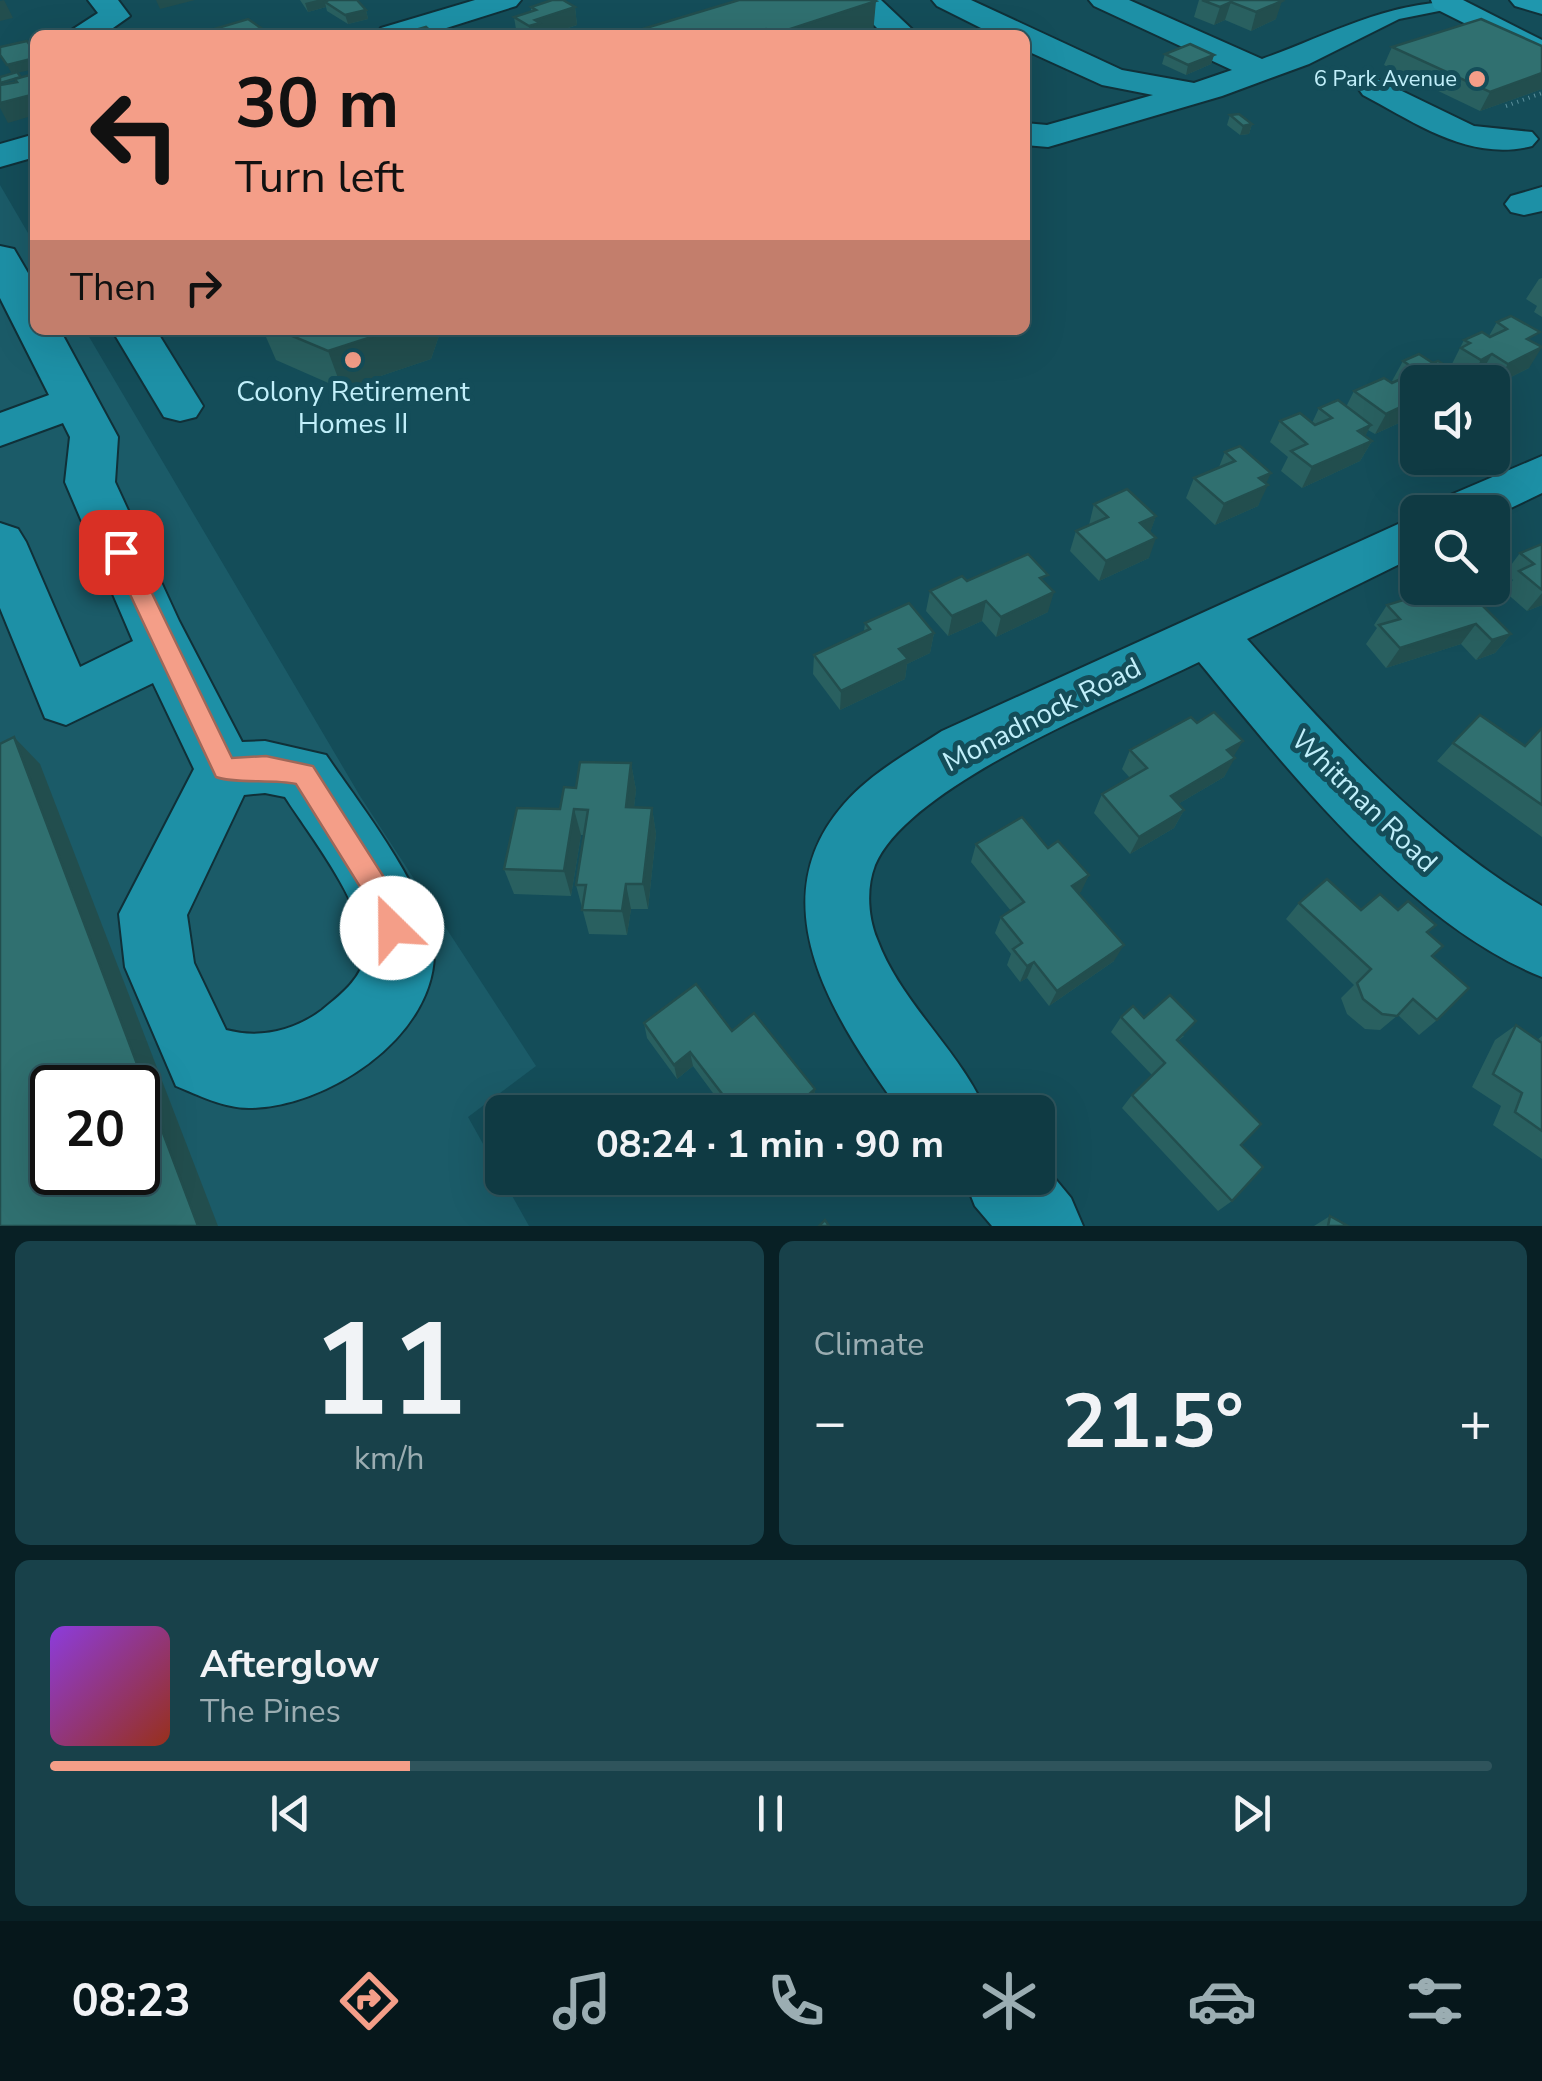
<!DOCTYPE html>
<meta charset="utf-8">
<style>
:root{--surface:#0f3a43;--page:#18414a;--text:#f1f3f6;--muted:#9badb2;--line:#2f545c;--accent:#f49e88}
body{margin:0;font-family:"Nunito Sans",sans-serif;background:var(--page);color:var(--text);height:100vh;display:flex;flex-direction:column;font-size:38px;white-space:nowrap}
*{box-sizing:border-box;margin:0}
p{font-size:32px;color:var(--muted)}
.icon{flex:none;width:55px;height:55px;fill:none;stroke:currentColor;stroke-width:2;stroke-linecap:round;stroke-linejoin:round}
.map{position:relative;height:1226px;overflow:hidden}
.sheet{display:flex;flex-direction:column;gap:15px;padding:15px;background:#082025;flex:1}
.sheet>*{flex:none}
.hud{position:absolute;left:30px;top:30px;width:1000px;height:305px;border-radius:15px;box-shadow:0 10px 40px #0002,0 0 0 2px var(--line);background:#f49e88;color:#111;overflow:hidden}
.tools{position:absolute;left:1400px;top:365px;display:grid;gap:20px}
.tools a{display:grid;place-items:center;width:110px;height:110px;border-radius:15px;background:var(--surface);box-shadow:0 10px 40px #0002,0 0 0 2px var(--line);font-size:50px}
.speed{position:absolute;left:30px;top:1065px;display:flex;gap:20px;font-size:50px;font-weight:700;text-align:center}
.speed>*{display:grid;place-content:center;width:130px;height:130px;border-radius:50%;background:var(--surface);box-shadow:0 10px 40px #0002,0 0 0 2px var(--line);line-height:1}
.speed .limit{border:5px solid #111;border-radius:15px;background:#fff;color:#111}
.pin{position:absolute;display:grid;place-items:center;width:85px;height:85px;color:#fff;margin:-42px;border-radius:20px;box-shadow:0 5px 15px #0006}
.me{position:absolute;width:110px;margin:-55px;rotate:337deg;stroke-linejoin:round;filter:drop-shadow(0 0 8px #0008)}
.turn{display:flex;align-items:center;gap:35px;height:210px;padding:0 40px;font-size:45px}
.turn .icon{width:130px;height:130px;stroke-width:2.5}
.turn b{display:block;font-size:70px;line-height:85px}
.then{display:flex;align-items:center;height:95px;padding:0 40px;background:#0003;gap:20px;font-size:38px}
.big{font-size:75px;font-weight:700;line-height:1.1}
.sheet .tile{flex:1;display:flex;flex-direction:column;justify-content:center;gap:15px;min-width:0;padding:0 35px;border-radius:15px;background:var(--page)}
.sheet .dial{align-items:center;gap:0}
.dial b{font-size:130px;line-height:1}
.song{display:flex;align-items:center;gap:30px}
.cover{width:120px;height:120px;border-radius:15px;background:linear-gradient(135deg,hsl(270 70% 55%),hsl(10 70% 35%))}
.played{height:10px;border-radius:5px;background:linear-gradient(90deg,var(--accent) 25%,var(--line) 25%)}
.keys{display:flex;justify-content:space-around;direction:ltr}
.heat{display:flex;justify-content:space-between;align-items:center;font-size:55px;direction:ltr}
.sheet .tiles{flex:1;display:grid;gap:15px;grid-template-columns:1fr 1fr}
.tile:last-child{grid-column:span 2}
.trip{position:absolute;left:485px;top:1095px;width:570px;height:100px;border-radius:15px;background:var(--surface);box-shadow:0 10px 40px #0002,0 0 0 2px var(--line);font-weight:700;line-height:100px;text-align:center}
.tabs{display:flex;height:160px;justify-content:space-around;align-items:center;background:#06171b;color:var(--muted)}
.tabs .icon{width:70px;height:70px}
.tabs .on{color:var(--accent)}
.tabs b{font-size:45px;color:var(--text)}
.map>svg:first-child{display:block}
.built{fill:#1b5b68;fill-rule:evenodd}
.lines{fill:none;stroke-linecap:round;stroke-linejoin:round}
.minor-casing{stroke:#103038;stroke-width:4}
.major-casing{stroke:#103038;stroke-width:4}
.path{stroke:#5d919d;stroke-width:4;stroke-dasharray:1 5;stroke-linecap:butt}
.minor{fill:#1d90a6;fill-rule:evenodd}
.major{fill:#1f97ae;fill-rule:evenodd}
.wall{fill:#296060}
.shaded-wall{fill:#224e4e}
.building{fill:#307070;stroke:#224e4e;stroke-width:2.5;fill-rule:evenodd}
.route{fill:#f49e88;stroke:#9f6758;stroke-width:2.5}
.poi-dot{fill:#f49e88;stroke:#144d59;stroke-width:4}
.labels{text-anchor:middle;dominant-baseline:central;stroke-width:10;stroke-linejoin:round;paint-order:stroke}
.far-poi-label{font-size:22px;fill:#c1effa;stroke:#144d59;text-anchor:end}
.poi-label{font-size:28px;fill:#c1effa;stroke:#144d59}
.street-label{font-size:28px;fill:#c1effa;stroke:#144d59}
</style>
<div class="map">
<svg width="1542" height="1226" viewBox="0 0 1542 1226">
<rect width="100%" height="100%" fill="#144d59"/>
<path class="built" d="M0,185L35,245V330H85L360,796L536,1066L468,1117L529,1226H0ZM52,1088H138V1172H52Z"/>
<g class="lines">
<defs>
<g id="minor">
<path d="M88,0H118L130,16L103,35H64L98,13Z"/>
<path d="M475,0H521L516,6L424,35H376L381,28Z"/>
<path d="M849,0H881L918,35H884Z"/>
<path d="M932,0H971L1122,70L1194,83L1232,70L1094,6L1089,0H1129L1262,59C1324,37 1390,0 1459,2L1454,8L1399,19L1309,64L1222,96L1048,147L1025,145V123L1047,125L1153,95L1102,85L1025,50V35H995L937,6Z"/>
<path d="M1375,78L1474,126L1532,132L1538,139L1532,146C1470,162 1416,123 1363,95L1358,88L1363,81Z"/>
<path d="M35,134V157L0,167V144Z"/>
<path d="M1542,187V211L1524,215L1511,212L1505,204L1511,196Z"/>
<path d="M0,246L14,249L35,285V330H60L118,437L115,482L179,621L242,742L265,741L326,755C358,802 434,898 434,955C432,1039 325,1108 249,1108C224,1108 198,1095 176,1086L125,967L119,914L194,769L153,683L66,725L45,718L0,608V523L18,529L26,542L80,667L133,641L65,482L70,437L63,423L0,446V413L49,395L0,298ZM265,793L285,797C310,836 368,908 364,956C363,978 338,997 322,1010C294,1031 260,1039 226,1030L194,963L187,915L244,795Z"/>
<path d="M112,330H156L203,406L196,417L180,421L164,417Z"/>
<path d="M1542,456V493L1492,517V512H1434L1441,499Z"/>
<path d="M1418,515V555L1247,639C1335,738 1426,838 1542,906V977C1409,924 1289,771 1199,662C1120,701 909,784 875,865C866,888 868,917 877,939C901,1004 960,1050 986,1112H901C837,1023 756,904 844,804C871,773 908,753 942,731Z"/>
<path d="M1038,1158L1071,1198L1083,1226H992L975,1206L964,1178H1038Z"/>
</g>
<g id="major">
<path d="M1431,0H1463L1542,40V62L1434,8Z"/>
<path d="M1510,0H1542V14L1515,6Z"/>
</g>
</defs>
<use href="#minor" class="minor-casing"/>
<use href="#major" class="major-casing"/>
<path class="path" d="M1506,106L1542,93"/>
<use href="#minor" class="minor"/>
<use href="#major" class="major"/>
</g>
<g class="wall">
<path d="M300,0H327L366,10L368,19L348,24L327,11L326,7L308,12Z"/>
<path d="M1199,0H1278L1276,19L1251,31L1225,20L1214,25L1194,17Z"/>
<path d="M531,7H575L577,25L547,35H517L514,17L531,12Z"/>
<path d="M1542,46V89L1480,111L1384,65L1392,47Z"/>
<path d="M1165,54L1214,55L1211,64L1186,75L1162,64Z"/>
<path d="M1230,115L1252,124L1249,134L1240,135L1227,125Z"/>
<path d="M1542,278V317L1534,312L1537,306L1526,299L1539,279Z"/>
<path d="M1497,322L1534,343L1529,368L1495,385L1480,375L1469,380L1450,368L1464,340L1489,336Z"/>
<path d="M263,330H441L431,359L342,389L276,360Z"/>
<path d="M1419,354L1418,423L1410,418L1375,434L1368,430L1365,436L1372,441L1360,461L1302,488L1281,471L1288,457L1270,442L1280,421L1312,423L1319,408L1346,407L1354,391L1394,382L1392,381L1403,361Z"/>
<path d="M1225,452L1266,484L1258,506L1215,525L1186,498L1194,478L1219,467Z"/>
<path d="M1094,504L1156,516L1150,532L1149,558L1099,581L1070,551L1076,531L1089,525Z"/>
<path d="M1542,544V605L1527,611L1504,591L1513,580L1505,573L1520,553Z"/>
<path d="M967,581L1045,583L1048,612L996,637L982,621L948,636L926,611L930,591Z"/>
<path d="M1453,599L1511,634L1495,653L1476,660L1461,644L1386,668L1366,644L1377,628L1374,625L1387,605Z"/>
<path d="M865,623L934,633L930,653L907,664L905,679L840,710L813,674L814,655L864,631Z"/>
<path d="M1542,728V837L1437,761L1453,743L1525,746Z"/>
<path d="M1130,750L1234,757L1224,777L1178,804L1184,810L1174,828L1130,854L1094,813L1102,794L1130,778L1122,769Z"/>
<path d="M631,763L636,790L634,807L652,808L656,834L648,909H631L627,935L589,934L576,885L584,835H581L571,896L514,894L504,869L560,809L576,788Z"/>
<path d="M976,844L1048,848L1089,875L1079,894L1114,961L1049,1006L1027,978L1020,982L1007,965L1011,954L995,933L1001,917L1011,911L971,862Z"/>
<path d="M1299,903L1361,910H1398L1432,956L1437,1020L1419,1035L1398,1015L1380,1030L1365,1029L1347,1014L1341,998L1354,985L1286,919Z"/>
<path d="M1121,1017L1144,1018L1184,1036L1178,1041L1241,1145L1232,1201L1218,1211L1122,1108L1132,1095L1152,1075L1111,1032Z"/>
<path d="M644,1023L732,1031L815,1089L814,1102L803,1112H727L693,1066L677,1079L647,1038Z"/>
<path d="M1516,1025L1537,1040L1542,1036V1159L1493,1125L1501,1106L1472,1087L1495,1040Z"/>
<path d="M1330,1216L1348,1226H1314Z"/>
</g>
<g class="shaded-wall">
<path d="M4,0L13,18L0,21V1Z"/>
<path d="M156,0H195L160,9Z"/>
<path d="M317,0H327L325,2L326,7L308,12L305,3Z"/>
<path d="M876,1L873,34L871,35H775Z"/>
<path d="M1282,1L1276,19L1251,31L1256,12Z"/>
<path d="M1231,2L1225,20L1214,25L1220,7Z"/>
<path d="M575,7L577,25L547,35H530L529,26L535,20Z"/>
<path d="M366,10L368,19L348,24L345,15Z"/>
<path d="M261,28L263,35H239Z"/>
<path d="M766,29V35H747Z"/>
<path d="M1214,55L1211,64L1186,75L1188,65Z"/>
<path d="M35,58V69L12,74L7,65Z"/>
<path d="M1542,73V89L1480,111L1490,92Z"/>
<path d="M35,94V115L8,123L0,108V103Z"/>
<path d="M1252,124L1249,134L1240,135L1243,126Z"/>
<path d="M210,330H226L212,334Z"/>
<path d="M393,330H441L431,359L342,389L328,351Z"/>
<path d="M1542,347L1529,368L1495,385L1508,364Z"/>
<path d="M1492,354L1480,375L1469,380L1481,360Z"/>
<path d="M1418,399V404L1410,418L1375,434L1386,414Z"/>
<path d="M1371,425L1360,446L1358,431Z"/>
<path d="M1372,441L1360,461L1302,488L1312,467Z"/>
<path d="M1271,473L1265,486L1268,485L1258,506L1215,525L1224,504L1259,478Z"/>
<path d="M1156,516L1149,536L1140,523Z"/>
<path d="M1156,538L1149,558L1099,581L1106,561Z"/>
<path d="M1054,592L1048,612L996,637L1001,617Z"/>
<path d="M1542,593V605L1527,611Z"/>
<path d="M986,601L982,621L948,636L952,616Z"/>
<path d="M1476,624L1461,644L1386,668L1400,648Z"/>
<path d="M934,633L930,653L907,664L905,679L840,710L841,691L899,649Z"/>
<path d="M1511,634L1495,653L1476,660L1492,640Z"/>
<path d="M14,737L40,764L218,1226H198Z"/>
<path d="M1243,741L1232,759L1227,750Z"/>
<path d="M1235,758L1224,777L1161,814L1171,796Z"/>
<path d="M631,763L636,790L631,833L626,807Z"/>
<path d="M652,808L656,834L648,909L643,884Z"/>
<path d="M574,809L581,835L571,896L564,871Z"/>
<path d="M1184,810L1174,828L1130,854L1139,837Z"/>
<path d="M1089,875L1081,892L1064,903L1072,886Z"/>
<path d="M626,884L631,909L627,935L622,911Z"/>
<path d="M1124,945L1114,961L1049,1006L1057,991Z"/>
<path d="M1034,962L1027,978L1020,982L1027,966Z"/>
<path d="M690,1052L693,1066L677,1079L674,1065Z"/>
<path d="M815,1089L814,1102L803,1112H789Z"/>
</g>
<g class="building">
<path d="M329,0H357L366,10L345,15L325,2Z"/>
<path d="M552,0H563L575,7L535,20L540,23L529,26L514,17L536,10L531,7Z"/>
<path d="M739,0H874L876,1L775,34L766,29L747,35L626,34Z"/>
<path d="M1202,0H1278L1282,1L1256,12L1231,2L1220,7Z"/>
<path d="M248,19L261,28L239,35H223L221,33L215,35H194Z"/>
<path d="M1481,19L1542,46V73L1490,92L1392,47Z"/>
<path d="M426,27L435,35H398Z"/>
<path d="M450,30L458,35L438,34Z"/>
<path d="M188,31L193,35L175,34Z"/>
<path d="M27,41L35,52V58L7,65L0,55V47Z"/>
<path d="M1190,44L1214,55L1188,65L1165,54Z"/>
<path d="M17,72L21,77L0,83V77Z"/>
<path d="M33,74L35,75V94L0,103V85L17,82L15,79Z"/>
<path d="M1239,114L1252,124L1243,126L1230,115Z"/>
<path d="M1511,316L1540,332L1527,339L1542,347L1508,364L1492,354L1481,360L1461,348L1470,343L1464,340L1482,332L1490,337L1507,329L1497,322Z"/>
<path d="M278,330H393L328,351Z"/>
<path d="M1419,354L1433,363L1438,361L1471,382H1418V399L1386,414L1354,391L1384,378L1392,383L1418,371L1403,361Z"/>
<path d="M1338,400L1371,425L1358,431L1372,441L1312,467L1291,451L1307,444L1280,421L1300,413L1315,425L1332,418L1319,408Z"/>
<path d="M1240,446L1271,473L1259,478L1268,485L1224,504L1194,478L1235,461L1225,452Z"/>
<path d="M1127,489L1156,516L1140,523L1156,538L1106,561L1076,531L1108,517L1094,504Z"/>
<path d="M1542,544V590L1519,571L1534,564L1520,553Z"/>
<path d="M1028,554L1048,575L1040,578L1054,592L1001,617L986,601L952,616L930,591L962,576L967,581Z"/>
<path d="M1442,588L1453,599L1471,594L1511,634L1492,640L1476,624L1400,648L1379,625L1400,619L1387,605Z"/>
<path d="M909,603L934,633L899,649L908,659L841,691L814,655L870,629L865,623Z"/>
<path d="M1214,712L1243,741L1227,750L1235,758L1171,796L1184,810L1139,837L1102,794L1147,768L1130,750L1191,717L1197,723Z"/>
<path d="M1480,715L1525,746L1542,728V805L1453,743Z"/>
<path d="M14,737L198,1226H0V744ZM52,1088H138V1172H52Z"/>
<path d="M580,762L631,763L626,807L652,808L643,884H626L622,911L582,910L586,885H576L588,810L574,809L564,871L504,869L517,808L560,809L564,787L576,788Z"/>
<path d="M1022,817L1048,848L1058,841L1089,875L1072,886L1124,945L1057,991L1034,962L1027,966L1013,949L1022,943L1001,917L1024,902L976,844Z"/>
<path d="M1327,879L1361,910L1380,894L1398,910L1408,901L1436,925L1427,932L1443,946L1432,956L1469,988L1437,1020L1413,999L1397,1016L1382,1014L1363,999L1357,983L1371,969L1299,903Z"/>
<path d="M696,984L732,1031L754,1013L815,1089L789,1112H736L690,1052L674,1065L644,1023Z"/>
<path d="M1170,995L1196,1021L1177,1040L1261,1124L1241,1145L1263,1167L1232,1201L1132,1095L1165,1063L1121,1017L1133,1006L1144,1018Z"/>
<path d="M1516,1025L1542,1043V1131L1515,1112L1522,1093L1493,1074Z"/>
<path d="M1330,1216L1348,1226H1328Z"/>
<path d="M825,1220L829,1226H819Z"/>
</g>
<path class="route" d="M121,544L132,552L232,758L266,756L313,766L394,893L406,928L402,938L392,942L382,938L372,906L296,784C273,779 234,784 216,777L110,552Z"/>
<g class="poi-dot">
<circle cx="1477" cy="79" r="10"/>
<circle cx="353" cy="360" r="10"/>
</g>
<g class="labels">
<g class="far-poi-label">
<text x="1457" y="79">6 Park Avenue</text>
</g>
<g class="poi-label">
<text x="353" y="392">Colony Retirement<tspan x="353" dy="32">Homes II</tspan></text>
</g>
<g class="street-label">
<text transform="translate(1042 715) rotate(-27)">Monadnock Road</text>
<text transform="translate(1364 801) rotate(44)">Whitman Road</text>
</g>
</g>
</svg>
<div class="tools">
<a><svg class="icon" aria-label="sound" viewBox="0 0 24 24"><path d="M4 9h4l5-4v14l-5-4H4zM17 9q2 3 0 6"/></svg></a>
<a><svg class="icon" aria-label="search" viewBox="0 0 24 24"><circle cx="10" cy="10" r="6"/><path d="M15 15l6 6"/></svg></a>
</div>
<div class="speed"><div class="limit">20</div></div>
<div class="pin" style="left:121px;top:552px;background:#d93025"><svg class="icon" aria-label="arrive" viewBox="0 0 24 24"><path d="M6 21V4h12l-3 4 3 4H6"/></svg></div>
<svg class="me" style="left:392px;top:928px" viewBox="-20 -20 40 40"><circle r="19" fill="#fff"/><path d="M0-13L10 11 0 6-10 11z" fill="#f49e88"/></svg>
<div class="trip">08:24 · 1 min · 90 m</div>
<div class="hud">
<div class="turn"><svg class="icon" aria-label="left" viewBox="0 0 24 24"><path d="M17 20v-9H6M10 6l-5 5 5 5"/></svg><div><b>30 m</b>Turn left</div></div>
<div class="then">Then<svg class="icon" aria-label="right" viewBox="0 0 24 24"><path d="M7 20v-9h11M14 6l5 5-5 5"/></svg></div>
</div>
</div>
<section class="sheet">
<div class="tiles">
<div class="tile dial"><b>11</b><p>km/h</p></div>
<div class="tile"><p>Climate</p>
<div class="heat"><a>−</a><b class="big">21.5°</b><a>+</a></div>
</div>
<div class="tile">
<div class="song"><i class="cover"></i><div><b>Afterglow</b><p>The Pines</p></div></div>
<div class="played"></div>
<div class="keys"><svg class="icon" aria-label="previous" viewBox="0 0 24 24"><path d="M18 5L8 12l10 7zM5 5v14"/></svg><svg class="icon" aria-label="pause" viewBox="0 0 24 24"><path d="M8 5v14M16 5v14"/></svg><svg class="icon" aria-label="next" viewBox="0 0 24 24"><path d="M6 5l10 7-10 7zM19 5v14"/></svg></div>
</div>
</div>
</section>
<nav class="tabs">
<b>08:23</b>
<svg class="icon on" aria-label="directions" viewBox="0 0 24 24"><path d="M12 3l9 9-9 9-9-9zM9 14v-3h6M13 9l2 2-2 2"/></svg>
<svg class="icon" aria-label="music" viewBox="0 0 24 24"><path d="M9 18V5l10-2v13"/><circle cx="6" cy="18" r="3"/><circle cx="16" cy="16" r="3"/></svg>
<svg class="icon" aria-label="phone" viewBox="0 0 24 24"><path d="M5 4h4l2 5-3 2q2 4 5 5l2-3 5 2v4C11 20 4 13 5 4z"/></svg>
<svg class="icon" aria-label="climate" viewBox="0 0 24 24"><path d="M12 3v18M4 7l16 10M4 17L20 7"/></svg>
<svg class="icon" aria-label="car" viewBox="0 0 24 24"><path d="M5 17H2v-5l4-1 3-4h7l3 4 3 1v5h-3M9 17h6M6 11h13"/><circle cx="7" cy="17" r="2"/><circle cx="17" cy="17" r="2"/></svg>
<svg class="icon" aria-label="filters" viewBox="0 0 24 24"><path d="M4 7h16M4 17h16"/><circle cx="9" cy="7" r="2"/><circle cx="15" cy="17" r="2"/></svg>
</nav>
